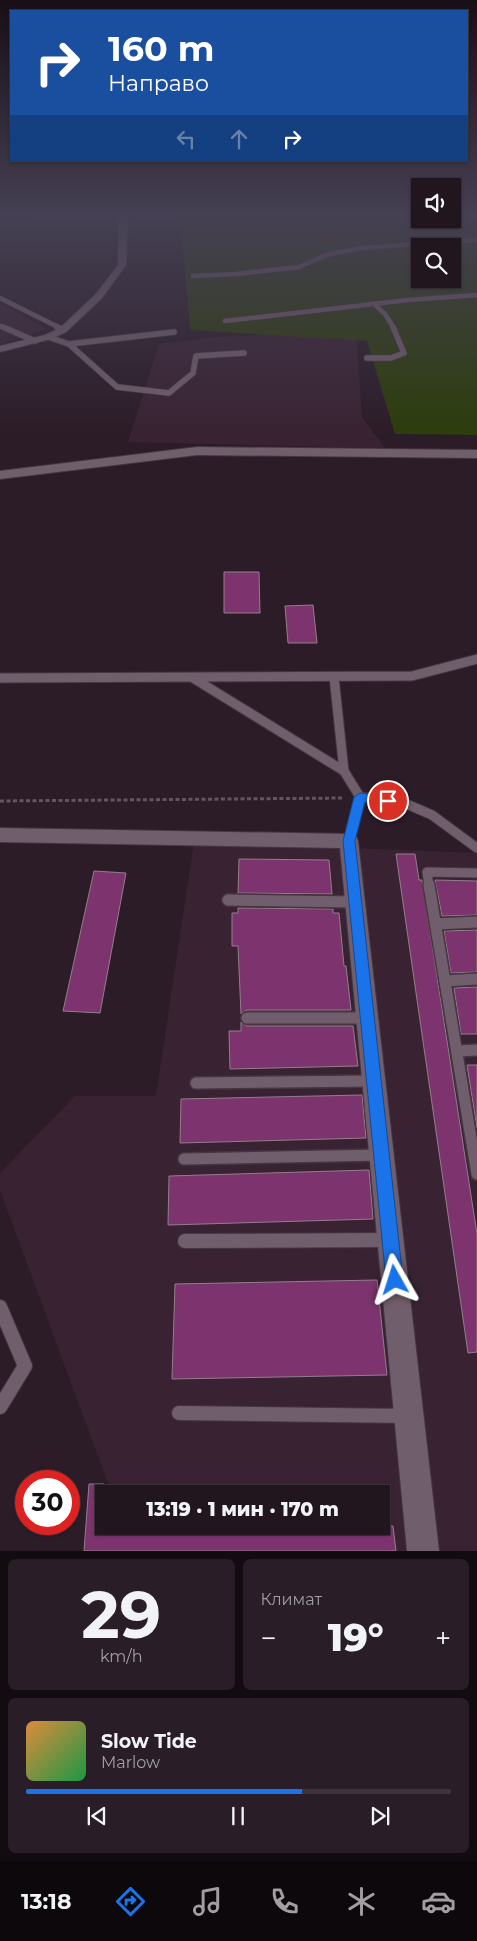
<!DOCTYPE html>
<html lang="ru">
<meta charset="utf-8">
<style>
:root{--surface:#21151e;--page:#291e27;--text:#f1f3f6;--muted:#a29fa4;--line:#3e343c;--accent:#1a73e8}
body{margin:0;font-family:Montserrat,sans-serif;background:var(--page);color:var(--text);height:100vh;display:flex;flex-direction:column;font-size:19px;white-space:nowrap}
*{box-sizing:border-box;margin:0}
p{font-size:16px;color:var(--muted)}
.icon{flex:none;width:28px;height:28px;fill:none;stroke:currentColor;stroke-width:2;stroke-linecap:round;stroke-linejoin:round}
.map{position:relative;height:1551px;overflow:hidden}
.sheet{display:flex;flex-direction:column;gap:8px;padding:8px;background:#120c10;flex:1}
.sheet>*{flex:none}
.top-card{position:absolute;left:10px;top:10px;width:458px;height:152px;border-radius:0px;box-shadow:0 1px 4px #0004,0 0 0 1px var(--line);background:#1a4fa0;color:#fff;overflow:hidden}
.tools{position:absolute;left:411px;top:178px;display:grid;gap:10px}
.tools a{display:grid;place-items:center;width:50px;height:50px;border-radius:0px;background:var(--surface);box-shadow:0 1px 4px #0004,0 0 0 1px var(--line);font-size:25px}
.speed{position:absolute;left:15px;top:1470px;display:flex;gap:10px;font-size:25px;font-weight:700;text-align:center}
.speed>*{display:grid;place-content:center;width:65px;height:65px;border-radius:50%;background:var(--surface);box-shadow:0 1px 4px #0004,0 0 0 1px var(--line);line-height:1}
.speed .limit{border:8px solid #d22;background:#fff;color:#111}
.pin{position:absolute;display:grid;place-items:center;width:42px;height:42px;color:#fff;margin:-21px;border:2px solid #fff;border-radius:50%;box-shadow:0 1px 5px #0007}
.me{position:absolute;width:55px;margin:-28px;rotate:354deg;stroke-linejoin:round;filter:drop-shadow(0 0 4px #0008)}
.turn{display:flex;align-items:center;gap:18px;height:105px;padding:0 15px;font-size:22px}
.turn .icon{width:65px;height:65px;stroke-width:2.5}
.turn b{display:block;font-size:35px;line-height:42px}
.lanes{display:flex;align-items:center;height:48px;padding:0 15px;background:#0003;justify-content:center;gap:25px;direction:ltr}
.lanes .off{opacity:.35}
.big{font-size:38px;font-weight:800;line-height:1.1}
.sheet .tile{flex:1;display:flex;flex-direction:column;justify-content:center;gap:8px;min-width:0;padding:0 18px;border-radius:8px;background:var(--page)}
.sheet .dial{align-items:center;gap:0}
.dial b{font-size:65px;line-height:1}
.song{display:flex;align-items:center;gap:15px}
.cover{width:60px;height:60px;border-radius:8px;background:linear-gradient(135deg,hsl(30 70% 55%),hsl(140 70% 35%))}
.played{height:5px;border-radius:2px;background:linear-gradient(90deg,var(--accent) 65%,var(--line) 65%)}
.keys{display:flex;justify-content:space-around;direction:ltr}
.heat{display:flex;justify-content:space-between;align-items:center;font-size:28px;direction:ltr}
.sheet .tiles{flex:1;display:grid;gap:8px;grid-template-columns:1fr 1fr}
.tile:last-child{grid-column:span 2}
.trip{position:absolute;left:95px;top:1485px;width:295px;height:50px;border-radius:0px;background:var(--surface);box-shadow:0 1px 4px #0004,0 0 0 1px var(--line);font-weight:800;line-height:50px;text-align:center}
.tabs{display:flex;height:80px;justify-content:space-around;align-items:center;background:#0d080c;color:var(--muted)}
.tabs .icon{width:35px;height:35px}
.tabs .on{color:var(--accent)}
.tabs b{font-size:22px;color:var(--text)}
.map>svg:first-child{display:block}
.built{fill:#392333}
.green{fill:#2d3d0d;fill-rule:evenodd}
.building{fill:#7d346e;stroke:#927e8d}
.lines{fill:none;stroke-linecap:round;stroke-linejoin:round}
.lane-far4-casing{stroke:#443740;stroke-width:5.5}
.lane-far3-casing{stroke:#443740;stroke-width:7}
.lane-far2-casing{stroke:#443740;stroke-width:11}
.lane-far1-casing{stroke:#443740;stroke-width:14}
.lane-casing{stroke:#443740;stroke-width:16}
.street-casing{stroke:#443740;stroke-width:2}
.path{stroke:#635560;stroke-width:3;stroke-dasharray:4 2.5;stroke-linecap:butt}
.lane-far4{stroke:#715e6c;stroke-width:4.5}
.lane-far3{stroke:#715e6c;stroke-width:5.5}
.lane-far2{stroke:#715e6c;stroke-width:9}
.lane-far1{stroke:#715e6c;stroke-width:11}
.lane{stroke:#715e6c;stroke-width:14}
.street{fill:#715e6c;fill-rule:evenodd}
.route{fill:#1a73e8;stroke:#114b97}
</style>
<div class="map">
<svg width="477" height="1551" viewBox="0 0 477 1551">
<rect width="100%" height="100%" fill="#2c1c28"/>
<g class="built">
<path d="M0,214H78L79,215L5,226L0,224Z"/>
<path d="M0,304L46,329L0,344Z"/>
<path d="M356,331L362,417L385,448L128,442L159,344L216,337Z"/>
<path d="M194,842L477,853V1551H133L381,1526V1494H112L0,1190V1173L75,1096H156Z"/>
</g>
<path class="green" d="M180,214H420V219H452L453,214H477V435L395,434L367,341L190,330ZM420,246H452V279H420Z"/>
<g class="building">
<path d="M224,572H259L260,613H224Z"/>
<path d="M313,605L317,643H288L285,606Z"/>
<path d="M396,854H415L419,880H422L477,1234V1352L468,1353Z"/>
<path d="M239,859L329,860L332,894L238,893Z"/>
<path d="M94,871L126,873L100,1013L63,1011Z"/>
<path d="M435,880L477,881V915L442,916Z"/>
<path d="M238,908L333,909V913H339L344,966H346L351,1010H247L241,1014L238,946H232V913H238Z"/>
<path d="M477,930V972L451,973L444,931Z"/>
<path d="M477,987V1034H461L454,988Z"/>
<path d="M241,1022L247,1026H353L358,1066L230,1069L229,1031H241Z"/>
<path d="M467,1065H477V1128Z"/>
<path d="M362,1095L366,1138L180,1143L181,1099Z"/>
<path d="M369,1170L373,1219L168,1225L169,1176Z"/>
<path d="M377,1280L387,1375L172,1379L175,1284Z"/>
<path d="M89,1484H104V1526H393L396,1551H84Z"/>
</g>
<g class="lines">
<defs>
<g id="lane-far4">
<path d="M193,276L237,274L299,267L326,255L361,248L477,240"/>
<path d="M0,298L60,328"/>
<path d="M374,304L385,314L394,328"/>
<path d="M225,321L408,300L477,295"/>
<path d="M0,326L5,328"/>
</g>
<g id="lane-far3">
<path d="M3,327L35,341"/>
<path d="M57,327L63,330"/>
<path d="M48,337L69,344L117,387L169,393L193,373L196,356L244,353"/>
<path d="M69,344L174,332"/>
<path d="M367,358H391L404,353L393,327"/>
</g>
<g id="lane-far2">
<path d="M334,677L344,771L360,797"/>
<path d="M0,678L412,676L477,659"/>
<path d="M193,678L344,771"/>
<path d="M349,841L360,797L402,802L432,815L477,848"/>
<path d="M429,886L427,872L477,873"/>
</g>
<g id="lane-far1">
<path d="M429,885L477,1174"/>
<path d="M228,900L355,902"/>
<path d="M436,924L477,922"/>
<path d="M445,981L477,979"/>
<path d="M247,1018H367"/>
<path d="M457,1051L477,1050"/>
<path d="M196,1083L373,1081"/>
<path d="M184,1159L381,1155"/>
</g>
<g id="lane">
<path d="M185,1241L390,1240"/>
<path d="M0,1307L25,1366L0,1407"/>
<path d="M179,1413L406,1416"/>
</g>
<g id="street">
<path d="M119,214H127L128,220L126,265L102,298L66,332L51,339L0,352V346L45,335L60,328L96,294L118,265Z"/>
<path d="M197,447L477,450V458L197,455L0,479V471Z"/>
<path d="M0,828L349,834L356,836L358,841L439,1551H407L340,848L0,842Z"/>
</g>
</defs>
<use href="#lane-far4" class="lane-far4-casing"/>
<use href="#lane-far3" class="lane-far3-casing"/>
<use href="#lane-far2" class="lane-far2-casing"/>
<use href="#lane-far1" class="lane-far1-casing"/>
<use href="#lane" class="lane-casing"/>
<use href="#street" class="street-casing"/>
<path class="path" d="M0,801L344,798"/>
<use href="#lane-far4" class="lane-far4"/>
<use href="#lane-far3" class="lane-far3"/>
<use href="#lane-far2" class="lane-far2"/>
<use href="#lane-far1" class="lane-far1"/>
<use href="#lane" class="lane"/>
<use href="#street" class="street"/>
</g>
<linearGradient id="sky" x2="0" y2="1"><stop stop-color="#180f16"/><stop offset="0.5" stop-color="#454053"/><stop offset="1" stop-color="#454053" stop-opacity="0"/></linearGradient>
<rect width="477" height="431" fill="url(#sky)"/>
<path class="route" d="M360,793L388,796L394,801L388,805L365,802L355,841L403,1280L401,1286L395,1288L389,1286L386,1280L343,841L354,797Z"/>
</svg>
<div class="tools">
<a><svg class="icon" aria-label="sound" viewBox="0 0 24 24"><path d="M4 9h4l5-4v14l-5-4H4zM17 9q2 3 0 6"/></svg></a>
<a><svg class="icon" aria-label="search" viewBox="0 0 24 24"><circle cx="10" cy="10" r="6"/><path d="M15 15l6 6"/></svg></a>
</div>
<div class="speed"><div class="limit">30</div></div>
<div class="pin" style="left:388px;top:801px;background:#d93025"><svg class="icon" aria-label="arrive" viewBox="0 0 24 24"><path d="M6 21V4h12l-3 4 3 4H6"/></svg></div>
<svg class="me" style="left:395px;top:1280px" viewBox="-20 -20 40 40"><path d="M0-17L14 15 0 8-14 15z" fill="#1a73e8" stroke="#fff" stroke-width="4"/></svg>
<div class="trip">13:19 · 1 мин · 170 m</div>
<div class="top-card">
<div class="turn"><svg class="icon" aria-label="right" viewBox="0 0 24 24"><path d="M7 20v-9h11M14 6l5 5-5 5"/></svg><div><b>160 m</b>Направо</div></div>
<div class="lanes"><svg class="icon off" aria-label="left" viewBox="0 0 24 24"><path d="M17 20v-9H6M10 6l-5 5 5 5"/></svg><svg class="icon off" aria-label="ahead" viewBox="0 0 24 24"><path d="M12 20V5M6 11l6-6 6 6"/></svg><svg class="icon" aria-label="right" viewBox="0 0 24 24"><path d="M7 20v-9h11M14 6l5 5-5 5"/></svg></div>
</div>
</div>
<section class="sheet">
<div class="tiles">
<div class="tile dial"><b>29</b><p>km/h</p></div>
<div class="tile"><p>Климат</p>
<div class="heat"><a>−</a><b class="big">19°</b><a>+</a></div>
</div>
<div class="tile">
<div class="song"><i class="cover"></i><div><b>Slow Tide</b><p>Marlow</p></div></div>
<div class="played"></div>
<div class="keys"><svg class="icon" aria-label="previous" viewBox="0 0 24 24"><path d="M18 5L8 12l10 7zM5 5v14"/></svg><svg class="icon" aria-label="pause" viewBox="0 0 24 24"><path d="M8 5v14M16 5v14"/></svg><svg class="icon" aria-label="next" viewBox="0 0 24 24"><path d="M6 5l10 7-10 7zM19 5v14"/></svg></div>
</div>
</div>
</section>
<nav class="tabs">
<b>13:18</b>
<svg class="icon on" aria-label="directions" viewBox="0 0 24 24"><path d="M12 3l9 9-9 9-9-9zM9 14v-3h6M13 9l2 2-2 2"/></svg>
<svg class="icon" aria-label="music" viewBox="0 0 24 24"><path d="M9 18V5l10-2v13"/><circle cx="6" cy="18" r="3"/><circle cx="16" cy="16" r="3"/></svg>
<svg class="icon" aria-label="phone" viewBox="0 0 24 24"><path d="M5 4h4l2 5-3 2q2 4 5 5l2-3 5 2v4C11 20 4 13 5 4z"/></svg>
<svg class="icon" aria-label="climate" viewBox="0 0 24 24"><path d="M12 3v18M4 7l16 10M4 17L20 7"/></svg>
<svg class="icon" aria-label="car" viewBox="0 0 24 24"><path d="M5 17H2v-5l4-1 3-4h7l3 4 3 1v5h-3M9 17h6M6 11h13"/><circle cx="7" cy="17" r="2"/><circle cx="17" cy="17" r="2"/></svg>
</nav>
